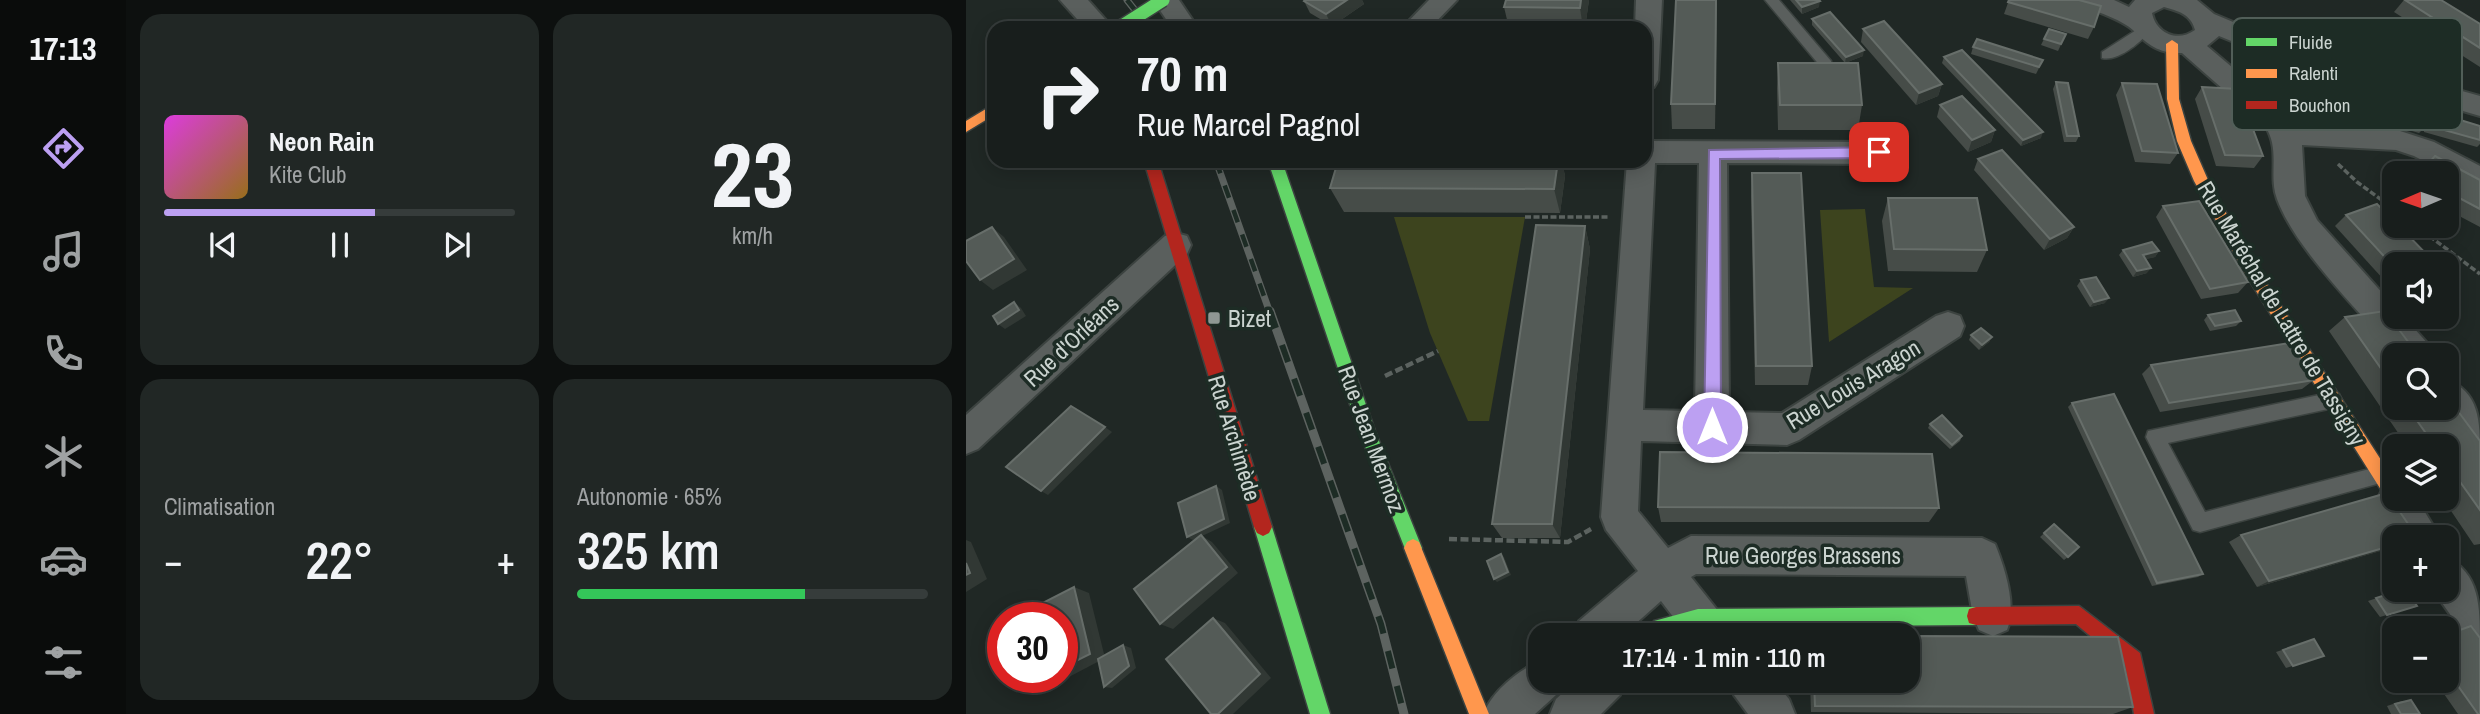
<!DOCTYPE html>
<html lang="fr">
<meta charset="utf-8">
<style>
:root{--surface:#181e1c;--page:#212725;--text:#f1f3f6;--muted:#9fa2a3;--line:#363c3b;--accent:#bca0f2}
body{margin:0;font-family:"Archivo Narrow",sans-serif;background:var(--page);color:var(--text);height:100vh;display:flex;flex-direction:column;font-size:26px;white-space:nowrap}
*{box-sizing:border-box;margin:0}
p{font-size:23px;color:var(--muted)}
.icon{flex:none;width:38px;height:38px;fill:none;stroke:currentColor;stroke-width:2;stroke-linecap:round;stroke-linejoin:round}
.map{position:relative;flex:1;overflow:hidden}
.details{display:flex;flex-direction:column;gap:14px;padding:14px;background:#0d100f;width:840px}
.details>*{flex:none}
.guide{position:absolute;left:21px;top:21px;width:665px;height:147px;border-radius:21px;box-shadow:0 4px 18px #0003,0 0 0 2px var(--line);background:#181e1c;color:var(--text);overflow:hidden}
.needle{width:46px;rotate:268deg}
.fabs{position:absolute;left:1416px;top:161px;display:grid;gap:14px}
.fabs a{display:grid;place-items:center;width:77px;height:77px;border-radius:14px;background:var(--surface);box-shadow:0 4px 18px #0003,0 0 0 2px var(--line);font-size:35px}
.speed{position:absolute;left:21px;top:602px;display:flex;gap:14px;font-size:35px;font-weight:700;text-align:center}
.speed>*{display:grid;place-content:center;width:91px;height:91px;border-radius:50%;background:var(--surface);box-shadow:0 4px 18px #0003,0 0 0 2px var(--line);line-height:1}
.speed .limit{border:10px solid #d22;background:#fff;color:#111}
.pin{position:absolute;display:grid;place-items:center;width:60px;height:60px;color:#fff;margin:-30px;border-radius:14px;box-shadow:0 4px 10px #0006}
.me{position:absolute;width:77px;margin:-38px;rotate:0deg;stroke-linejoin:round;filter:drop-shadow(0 0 5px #0008)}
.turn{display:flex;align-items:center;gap:24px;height:147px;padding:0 35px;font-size:32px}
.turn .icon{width:91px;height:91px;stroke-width:2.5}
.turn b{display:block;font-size:49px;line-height:60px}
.big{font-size:52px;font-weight:600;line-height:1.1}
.details .tile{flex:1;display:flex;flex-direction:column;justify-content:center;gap:10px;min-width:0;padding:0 24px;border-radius:21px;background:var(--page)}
.details .dial{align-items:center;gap:0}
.dial b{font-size:91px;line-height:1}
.song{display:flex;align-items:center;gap:21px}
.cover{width:84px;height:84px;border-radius:10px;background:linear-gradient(135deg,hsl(300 70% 55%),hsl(40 70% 35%))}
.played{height:7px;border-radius:4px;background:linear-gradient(90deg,var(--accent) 60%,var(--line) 60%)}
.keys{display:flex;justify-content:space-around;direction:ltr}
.heat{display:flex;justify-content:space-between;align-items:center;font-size:38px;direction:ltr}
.charge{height:10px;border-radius:5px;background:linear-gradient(90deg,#34c759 65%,var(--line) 0)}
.details .tiles{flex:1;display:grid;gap:14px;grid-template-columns:repeat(2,1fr)}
.trip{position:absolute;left:562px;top:623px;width:392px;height:70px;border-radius:21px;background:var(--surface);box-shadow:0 4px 18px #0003,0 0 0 2px var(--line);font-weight:600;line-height:70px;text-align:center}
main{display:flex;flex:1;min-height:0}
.dock{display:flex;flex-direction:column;width:126px;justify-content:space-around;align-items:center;background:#0a0c0b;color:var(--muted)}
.dock .icon{width:49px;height:49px}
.dock .current{color:var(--accent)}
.dock b{font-size:32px;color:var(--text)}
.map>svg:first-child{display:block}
.green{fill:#3d441e}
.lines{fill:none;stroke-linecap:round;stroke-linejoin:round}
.lane-casing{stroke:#3c4340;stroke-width:3}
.street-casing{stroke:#3c4340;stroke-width:4}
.fast-casing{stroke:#3c4340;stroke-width:3}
.slow-casing{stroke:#3c4340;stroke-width:3}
.jam-casing{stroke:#3c4340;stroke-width:3}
.path-far1{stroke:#5c6360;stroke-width:3.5;stroke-dasharray:6 2.5;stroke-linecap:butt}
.path{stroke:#5c6360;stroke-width:4.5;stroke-dasharray:8 3.5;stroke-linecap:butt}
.lane{fill:#5a5f5d;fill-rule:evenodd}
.street{fill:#5a5f5d;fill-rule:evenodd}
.fast{fill:#63d668;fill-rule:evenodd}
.slow{fill:#ff974d;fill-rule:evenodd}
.jam{fill:#b3261e;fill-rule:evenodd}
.rail-far1-casing{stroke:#5d6360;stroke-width:7}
.rail-casing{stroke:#5d6360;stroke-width:9}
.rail-far1{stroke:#1d2c25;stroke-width:4.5;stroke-dasharray:13;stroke-linecap:butt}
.rail{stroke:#1d2c25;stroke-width:6;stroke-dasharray:18;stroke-linecap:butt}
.fast-bridge-casing{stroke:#3c4340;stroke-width:16;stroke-linecap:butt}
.fast-bridge{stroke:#63d668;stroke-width:13}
.wall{fill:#464c48}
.shaded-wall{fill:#313834}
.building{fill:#545b57;stroke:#676e6a;stroke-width:2}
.route{fill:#bca0f2;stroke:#7a689d;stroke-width:2}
.poi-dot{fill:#8f9894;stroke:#1d2c25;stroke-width:2.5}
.labels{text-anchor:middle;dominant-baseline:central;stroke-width:7;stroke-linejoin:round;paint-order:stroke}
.street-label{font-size:23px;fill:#cbd4d0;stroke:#1d2c25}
.poi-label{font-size:23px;fill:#cbd4d0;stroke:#1d2c25;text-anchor:start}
.key{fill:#1d2c25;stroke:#515e58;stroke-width:2}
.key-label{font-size:19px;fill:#cbd4d0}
</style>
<main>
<nav class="dock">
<b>17:13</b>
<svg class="icon current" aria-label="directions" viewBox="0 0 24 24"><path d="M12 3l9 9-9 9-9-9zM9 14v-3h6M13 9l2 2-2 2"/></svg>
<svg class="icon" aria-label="music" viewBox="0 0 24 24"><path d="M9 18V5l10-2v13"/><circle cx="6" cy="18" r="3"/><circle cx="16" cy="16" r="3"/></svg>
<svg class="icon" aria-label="phone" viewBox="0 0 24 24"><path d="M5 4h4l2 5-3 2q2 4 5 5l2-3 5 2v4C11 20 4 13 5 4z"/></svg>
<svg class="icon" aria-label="climate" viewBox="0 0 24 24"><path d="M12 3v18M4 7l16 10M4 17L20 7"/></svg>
<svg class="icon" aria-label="car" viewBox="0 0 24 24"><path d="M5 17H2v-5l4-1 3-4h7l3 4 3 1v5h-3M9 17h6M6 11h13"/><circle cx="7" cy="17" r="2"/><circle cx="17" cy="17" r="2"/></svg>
<svg class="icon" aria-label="filters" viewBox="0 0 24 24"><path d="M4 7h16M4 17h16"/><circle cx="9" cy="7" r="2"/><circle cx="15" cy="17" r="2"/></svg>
</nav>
<section class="details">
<div class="tiles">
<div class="tile">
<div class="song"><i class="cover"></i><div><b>Neon Rain</b><p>Kite Club</p></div></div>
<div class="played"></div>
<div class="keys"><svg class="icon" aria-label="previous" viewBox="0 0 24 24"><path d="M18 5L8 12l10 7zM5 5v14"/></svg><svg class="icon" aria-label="pause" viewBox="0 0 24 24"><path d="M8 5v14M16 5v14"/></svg><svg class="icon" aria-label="next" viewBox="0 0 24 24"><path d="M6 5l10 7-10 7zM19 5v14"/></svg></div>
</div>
<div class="tile dial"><b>23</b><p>km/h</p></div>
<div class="tile"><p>Climatisation</p>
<div class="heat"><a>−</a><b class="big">22°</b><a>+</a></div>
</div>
<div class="tile"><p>Autonomie · 65%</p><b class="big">325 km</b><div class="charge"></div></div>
</div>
</section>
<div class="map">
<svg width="1514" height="714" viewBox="0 0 1514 714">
<rect width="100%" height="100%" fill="#202825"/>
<g class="green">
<path d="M899,209L908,287L947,288L863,342L854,210Z"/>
<path d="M428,217H559L523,421H502L464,333Z"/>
</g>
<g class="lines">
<defs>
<g id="lane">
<path d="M799,0H813L865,61V67H855Z"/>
<path d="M1178,25L1185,30C1175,42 1152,62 1136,58V52Z"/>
<path d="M1367,392L1373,394L1376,400L1373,406L1367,408L1202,443L1239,512L1415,466L1422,469L1424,475L1422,481L1234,532L1227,530L1180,437L1182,431Z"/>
</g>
<g id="street">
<path d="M94,0H122L147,28H119Z"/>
<path d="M187,0H213L232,28H206Z"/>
<path d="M463,0H491L464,28H436Z"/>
<path d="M670,0H696L692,80L688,87L679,89V28H669Z"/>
<path d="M1114,0H1148L1163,7L1169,0H1231L1248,14L1303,37L1514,96V116L1285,49L1253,36L1241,46L1319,112L1327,124L1431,130L1468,142L1514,166V190L1448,156L1430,150L1336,145L1339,196L1351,220L1428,306V317H1438L1463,345L1467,355H1431C1394,312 1330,250 1311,199C1302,175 1315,150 1299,126L1216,53C1194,54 1182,45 1168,31C1157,20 1133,13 1118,6ZM1198,7C1212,11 1225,14 1229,30C1211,43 1190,33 1186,13Z"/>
<path d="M679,141L913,142L923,145L939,166L935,174C921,178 915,174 906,164L761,163L763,412L816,413L970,316L982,312L994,316L998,326L994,336L833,440L821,445L675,441L672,511L702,548L725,536L1016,538L1029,544C1039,568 1051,606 1041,630L1027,636L1013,630L1007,616L1000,576L730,574L725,577L760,621L766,635H721L695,601L657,635H607L613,621L672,571L640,530L635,517L661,161H679ZM689,163H733L729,411L677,410Z"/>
<path d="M210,233L221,236L225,245L221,254L12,449L0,454V415L199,236Z"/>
<path d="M1480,379C1514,392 1514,422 1514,454L1502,449L1470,408H1480Z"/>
<path d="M1428,482V499H1451L1474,537H1434L1412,499L1417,487Z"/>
<path d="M1480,557C1514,573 1514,607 1514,643L1500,637L1467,590H1480Z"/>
<path d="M574,661V681H596L590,695L569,714H517C527,691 551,671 574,661Z"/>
<path d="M610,681H660L654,695L635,714H584L590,699Z"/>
<path d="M762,681H808L823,699L829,714H782L768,695Z"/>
</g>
<g id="fast">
<path d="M302,161H316L409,431L456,548L453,554L447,557L441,554L393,431Z"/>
<path d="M297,518L303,521L306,527L364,714H344L288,527L291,521Z"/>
<path d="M1010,607L1017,609L1019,616L1017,623L1010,625L732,627L703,635H679L688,621L732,609Z"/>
</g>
<g id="slow">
<path d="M1206,40L1212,44L1213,99L1225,141L1242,180L1290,267L1428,480V499H1435L1434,501L1428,503L1422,501L1280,275L1228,181L1211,141L1201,99L1200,44Z"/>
<path d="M28,104V115L0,132V121Z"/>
<path d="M447,539L453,542L523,714H503L438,548L441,542Z"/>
</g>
<g id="jam">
<path d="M178,161H192L306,527L303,533L297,536L291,533L288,527Z"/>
<path d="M1113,606L1174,653L1188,714H1168L1159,665L1110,624L1010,625L1003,623L1001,616L1003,609L1010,607Z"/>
</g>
</defs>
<use href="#lane" class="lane-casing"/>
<use href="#street" class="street-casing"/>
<use href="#fast" class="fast-casing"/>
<use href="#slow" class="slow-casing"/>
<use href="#jam" class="jam-casing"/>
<g class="path-far1">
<path d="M1372,164L1391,182L1428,209"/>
<path d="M559,217H642"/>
<path d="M1450,226L1514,274"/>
</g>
<g class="path">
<path d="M419,376L472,351"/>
<path d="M483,539L602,542L625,529"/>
</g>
<use href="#lane" class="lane"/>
<use href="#street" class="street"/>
<use href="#fast" class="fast"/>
<use href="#slow" class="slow"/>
<use href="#jam" class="jam"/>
<defs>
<g id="rail-far1">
<path d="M161,0L183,28"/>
<path d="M250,161L304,313"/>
</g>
<path id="rail" d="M304,311L415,624L438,714"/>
</defs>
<use href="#rail-far1" class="rail-far1-casing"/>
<use href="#rail" class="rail-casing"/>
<use href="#rail-far1" class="rail-far1"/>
<use href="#rail" class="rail"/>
<defs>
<path id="fast-bridge" d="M153,28L197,0"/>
</defs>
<use href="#fast-bridge" class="fast-bridge-casing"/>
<use href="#fast-bridge" class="fast-bridge"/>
</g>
<g class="wall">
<path d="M339,0H396L398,4L366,26L344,13L338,1Z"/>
<path d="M623,0L619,28H543L538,7Z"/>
<path d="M751,0L749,129H706L705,104Z"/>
<path d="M824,0H853V7L836,14Z"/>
<path d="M1043,0L1128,27L1122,39L1038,14Z"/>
<path d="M1438,0H1475L1514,24V67L1428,12Z"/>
<path d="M846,19L897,56L879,63L896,105L892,130H812L811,88L812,63H879L846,25Z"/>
<path d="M897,29L976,84L972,96L950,105L895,42Z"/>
<path d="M1083,29L1100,34L1092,51L1075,45Z"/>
<path d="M1007,47L1074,66L1070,74L1005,54Z"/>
<path d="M1306,55L1401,107L1390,119L1293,89L1298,68Z"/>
<path d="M978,57L1075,138L1055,146L976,63Z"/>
<path d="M1090,82L1113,136L1110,142H1098L1087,89Z"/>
<path d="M1156,83L1212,153L1204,164L1169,162L1150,95Z"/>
<path d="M1236,87L1297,156L1288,168L1250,166L1229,99Z"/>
<path d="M1420,99L1441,112L1447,106L1459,118L1465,111L1514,126V144L1511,147L1458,132V128L1453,133L1439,129L1440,120L1434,126L1414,120L1415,105Z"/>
<path d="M974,105L1029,130L1025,142L1002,152L971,117Z"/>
<path d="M1469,156L1514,180V227L1480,209V173H1452Z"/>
<path d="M1012,159L1108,227L1101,238L1078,250L1008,170Z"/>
<path d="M372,161H596L599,176L594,213L378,212L364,188Z"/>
<path d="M786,173L846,366L842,385H789L785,196Z"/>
<path d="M922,198L1021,250L1011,272L922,271L916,221Z"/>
<path d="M1197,206L1282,282L1272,293L1235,299L1190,217Z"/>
<path d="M1380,215L1428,264V291L1369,226Z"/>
<path d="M619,226L624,249L594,538H536L526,524Z"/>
<path d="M1157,250L1193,251L1189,257L1179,259L1181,273L1167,277L1153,255Z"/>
<path d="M1115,280L1139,303L1124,307L1111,286Z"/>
<path d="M1242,315L1275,321L1270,326L1244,331L1238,320Z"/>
<path d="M1379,317L1428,355V408H1480L1514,441V544L1508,545L1477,499H1480V446H1441L1363,331Z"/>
<path d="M1005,335L1026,337L1023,342L1013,350L1003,340Z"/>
<path d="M1185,365L1348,380L1336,389L1194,412L1176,374Z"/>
<path d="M1106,403L1237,574L1232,577L1186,586L1102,407Z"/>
<path d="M964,424L996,436L994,441L984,449L962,428Z"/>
<path d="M692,507L973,508L963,522H695Z"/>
<path d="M1088,524L1102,557L1098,560L1074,537Z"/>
<path d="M1275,535L1428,537V547L1291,587L1263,542Z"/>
<path d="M1435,590L1451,606L1414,617L1402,601Z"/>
<path d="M1505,626L1514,714H1492L1469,681H1480V634Z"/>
<path d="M1348,639L1358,656L1320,668L1310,652Z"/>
<path d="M844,681H942L1167,707L1147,714L845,712Z"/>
<path d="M1436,701L1454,714H1425L1421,706Z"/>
</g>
<g class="shaded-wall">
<path d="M381,0H396L398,4L366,26L360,14Z"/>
<path d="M615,0H623L619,28H617L614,8Z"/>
<path d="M854,1L853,7L836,14V7Z"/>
<path d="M898,50L897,56L879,63L880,57Z"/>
<path d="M976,84L972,96L950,105L953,93Z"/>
<path d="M1029,130L1025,142L1002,152L1006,140Z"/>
<path d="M1077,132L1075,138L1055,146L1057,140Z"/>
<path d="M592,161H596L599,176L594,213L588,189Z"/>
<path d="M619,226L624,249L594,538L586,524Z"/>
<path d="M26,227L38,237L61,270L27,290L14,280Z"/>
<path d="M1108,227L1101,238L1078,250L1084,239Z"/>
<path d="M1193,251L1189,257L1173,261L1177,255Z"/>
<path d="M1185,268L1181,273L1167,277L1171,271Z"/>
<path d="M1143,298L1139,303L1124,307L1128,302Z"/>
<path d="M48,302L55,308L60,316L39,329L32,324Z"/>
<path d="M1026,337L1023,342L1013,350L1016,345Z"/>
<path d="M139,427L146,432L82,495L75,491Z"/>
<path d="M250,486L256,490L264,523L236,536L246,542L272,573L207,629L194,624L236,536L227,540L221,537Z"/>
<path d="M0,540L5,542L21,579L0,592Z"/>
<path d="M1428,545V547L1291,587L1303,581Z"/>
<path d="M535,554L538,557L545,575L531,582L528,579Z"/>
<path d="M108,587L123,593L139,658L82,688L65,684L79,677H96V668Z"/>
<path d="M247,618L259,623L305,678L267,714H252Z"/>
<path d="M157,645L165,648L170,668L146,688L138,687Z"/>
</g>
<g class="building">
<path d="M339,0H381L360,14L338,1Z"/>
<path d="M540,0H615L614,8L538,7Z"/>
<path d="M710,0H750L749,104H705Z"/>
<path d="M830,0H853L854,1L836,7Z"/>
<path d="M1043,0H1113L1135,6L1128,27L1042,2Z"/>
<path d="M1439,0H1475L1514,24V48Z"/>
<path d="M864,12L898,50L880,57L846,19Z"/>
<path d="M315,21L325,28H303Z"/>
<path d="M918,21L976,84L953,93L897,29Z"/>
<path d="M1083,29L1100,34L1095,44L1078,39Z"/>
<path d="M1011,39L1077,60L1073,67L1007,47Z"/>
<path d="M996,50L1077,132L1057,140L978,57Z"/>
<path d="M812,63H892L896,105H814Z"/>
<path d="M1090,82L1102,83L1113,136H1101Z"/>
<path d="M1156,83L1191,84L1212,153L1176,151Z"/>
<path d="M1236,87L1272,89L1297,156L1259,155Z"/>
<path d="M996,96L1029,130L1006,140L974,105Z"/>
<path d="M1465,111L1514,126V140L1464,126Z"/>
<path d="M1036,150L1108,227L1084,239L1012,159Z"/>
<path d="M1469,156L1514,180V209L1480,191V173H1454Z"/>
<path d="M372,161H592L588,189L364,188Z"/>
<path d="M786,173H835L846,366H790Z"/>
<path d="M922,198H1011L1021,250L928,249Z"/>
<path d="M1233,201L1282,282L1244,289L1197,206Z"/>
<path d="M1411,204L1428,221V226H1433L1470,264H1428V267L1380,215Z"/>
<path d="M570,225L619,226L586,524H526Z"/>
<path d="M26,227L48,259L14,280L0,261V241Z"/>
<path d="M1186,242L1193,251L1177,255L1185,268L1171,271L1157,250Z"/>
<path d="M1130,277L1143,298L1128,302L1115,280Z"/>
<path d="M48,302L53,310L32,324L27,316Z"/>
<path d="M1269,310L1275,321L1249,326L1242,315Z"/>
<path d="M1419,311L1452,355H1428V387L1379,317Z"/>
<path d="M1015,328L1026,337L1016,345L1005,335Z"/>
<path d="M1324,343L1348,380L1203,403L1185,365Z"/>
<path d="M1148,394L1237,574L1191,583L1106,403Z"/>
<path d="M1480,395L1514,441V510L1480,462V446H1469L1442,408H1480Z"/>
<path d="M105,406L139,427L75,491L40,467Z"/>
<path d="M976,415L996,436L986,445L964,424Z"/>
<path d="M694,452L966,454L973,508L692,507Z"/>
<path d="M250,486L258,519L221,537L212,503Z"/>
<path d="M1421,493L1451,537H1428V545L1303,581L1275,535Z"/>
<path d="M1088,524L1113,547L1102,557L1078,533Z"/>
<path d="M235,535L261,567L194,624L168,589Z"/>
<path d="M535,554L542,572L528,579L521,561Z"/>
<path d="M0,563L4,573L0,575Z"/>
<path d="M108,587L124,654L96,668V618H53V615Z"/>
<path d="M1435,590H1440L1451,606L1421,615L1410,598Z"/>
<path d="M247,618L294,674L252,714H245L200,659Z"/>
<path d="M1505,626L1514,638V714H1512L1480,669V635Z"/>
<path d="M942,636L1152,637L1167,707L849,706L848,681H942Z"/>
<path d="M1348,639L1358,656L1327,666L1317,650Z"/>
<path d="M157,645L163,666L138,687L132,659Z"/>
<path d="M64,677H79L65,684Z"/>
<path d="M1445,700L1454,714H1435L1429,704Z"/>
</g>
<path class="route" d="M913,147L919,152L913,158L754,159L755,427L752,433L746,435L740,433L738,427L743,150Z"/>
<rect class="poi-dot" x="241" y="311" width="14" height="14" rx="3.5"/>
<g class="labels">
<g class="street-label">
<text transform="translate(1316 313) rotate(59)">Rue Maréchal de Lattre de Tassigny</text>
<text transform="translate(105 341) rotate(-43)">Rue d'Orléans</text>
<text transform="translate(887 384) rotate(-31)">Rue Louis Aragon</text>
<text transform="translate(269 438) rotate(73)">Rue Archimède</text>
<text transform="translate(406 439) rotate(70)">Rue Jean Mermoz</text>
<text x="837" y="555">Rue Georges Brassens</text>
</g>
<g class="poi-label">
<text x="262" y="318">Bizet</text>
</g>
</g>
<rect x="1266" y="18" width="230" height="112" rx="10" class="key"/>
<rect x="1280" y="38" width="31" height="8" fill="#63d668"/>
<rect x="1280" y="69" width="31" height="9" fill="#ff974d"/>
<rect x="1280" y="101" width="31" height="8" fill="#b3261e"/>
<g class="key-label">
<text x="1323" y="49">Fluide</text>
<text x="1323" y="80">Ralenti</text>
<text x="1323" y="112">Bouchon</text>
</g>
</svg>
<div class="fabs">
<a><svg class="needle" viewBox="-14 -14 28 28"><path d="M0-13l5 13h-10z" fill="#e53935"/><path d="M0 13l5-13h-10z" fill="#9fa2a3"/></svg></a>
<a><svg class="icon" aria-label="sound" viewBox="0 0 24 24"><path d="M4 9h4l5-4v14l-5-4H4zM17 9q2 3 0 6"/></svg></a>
<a><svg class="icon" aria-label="search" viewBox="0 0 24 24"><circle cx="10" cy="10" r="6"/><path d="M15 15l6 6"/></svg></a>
<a><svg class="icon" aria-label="layers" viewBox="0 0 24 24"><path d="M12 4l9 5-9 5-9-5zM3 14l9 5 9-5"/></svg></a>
<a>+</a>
<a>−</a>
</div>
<div class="speed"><div class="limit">30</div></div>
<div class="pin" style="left:913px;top:152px;background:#d93025"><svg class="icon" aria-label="arrive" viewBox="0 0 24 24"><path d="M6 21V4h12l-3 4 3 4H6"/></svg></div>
<svg class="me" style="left:746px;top:427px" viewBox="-20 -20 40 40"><circle r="17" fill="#bca0f2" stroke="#fff" stroke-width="3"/><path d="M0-11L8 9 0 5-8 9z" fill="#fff"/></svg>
<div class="trip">17:14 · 1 min · 110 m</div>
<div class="guide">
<div class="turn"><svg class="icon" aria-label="right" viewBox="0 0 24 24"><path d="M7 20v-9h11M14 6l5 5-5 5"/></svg><div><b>70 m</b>Rue Marcel Pagnol</div></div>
</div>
</div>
</main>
